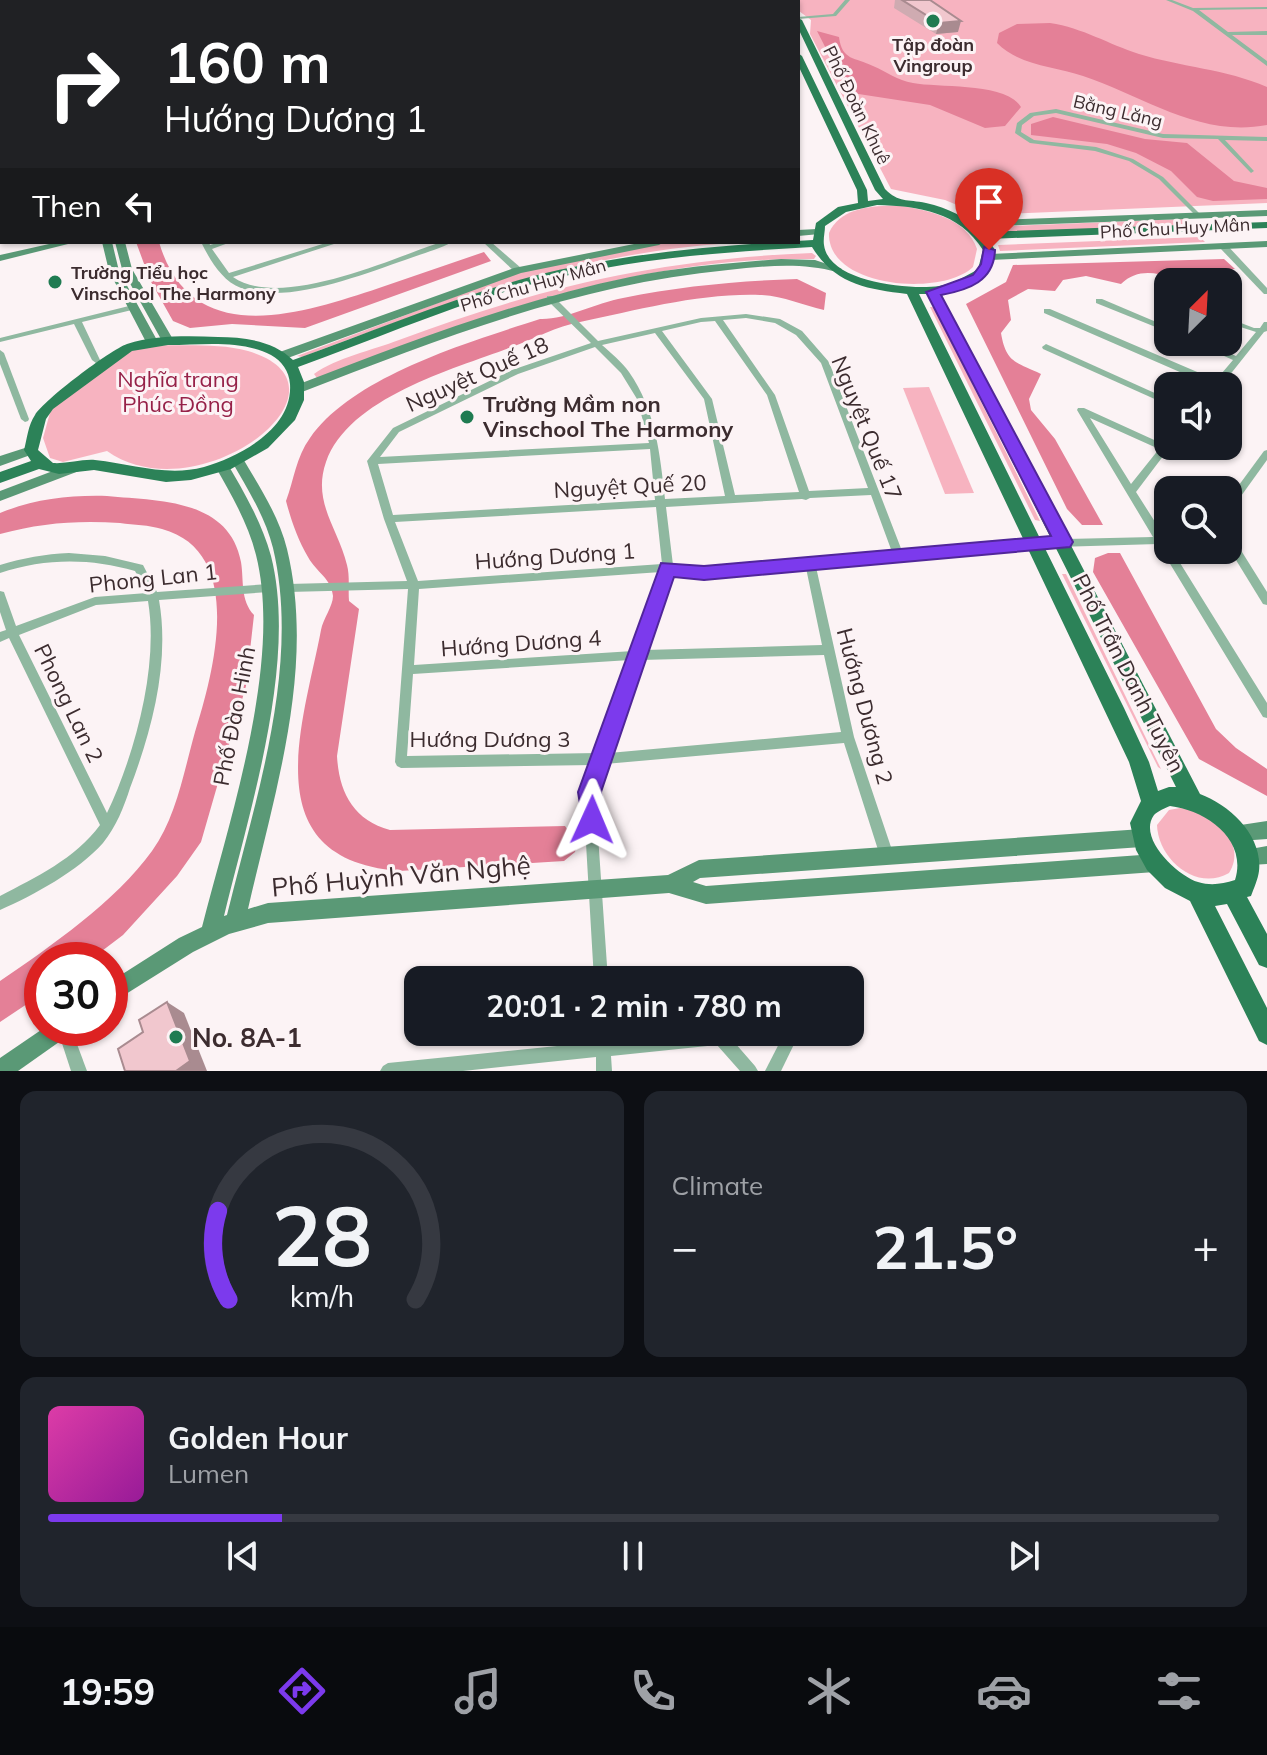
<!DOCTYPE html>
<meta charset="utf-8">
<style>
:root{--surface:#171b24;--page:#20242c;--text:#f1f3f6;--muted:#9ea1a6;--line:#363941;--accent:#7c3aed}
body{margin:0;font-family:Mulish,sans-serif;background:var(--page);color:var(--text);height:100vh;display:flex;flex-direction:column;font-size:30px;white-space:nowrap}
*{box-sizing:border-box;margin:0}
p{font-size:26px;color:var(--muted)}
.icon{flex:none;width:44px;height:44px;fill:none;stroke:currentColor;stroke-width:2;stroke-linecap:round;stroke-linejoin:round}
.map{position:relative;height:1071px;overflow:hidden}
.panel{display:flex;flex-direction:column;gap:20px;padding:20px;background:#0d0f14;flex:1}
.panel>*{flex:none}
.banner{position:absolute;left:0px;top:0px;width:800px;height:244px;box-shadow:0 2px 6px #0004;background:#202124;color:#fff;overflow:hidden}
.needle{width:52px;rotate:24deg}
.fabs{position:absolute;left:1154px;top:268px;display:grid;gap:16px}
.fabs a{display:grid;place-items:center;width:88px;height:88px;border-radius:16px;background:var(--surface);box-shadow:0 2px 6px #0004;font-size:40px}
.speed{position:absolute;left:24px;top:942px;display:flex;gap:16px;font-size:40px;font-weight:700;text-align:center}
.speed>*{display:grid;place-content:center;width:104px;height:104px;border-radius:50%;background:var(--surface);box-shadow:0 2px 6px #0004;line-height:1}
.speed .limit{border:12px solid #d22;background:#fff;color:#111}
.pin{position:absolute;display:grid;place-items:center;width:68px;height:68px;color:#fff;margin:-82px -34px;border-radius:50% 50% 50% 0;rotate:-45deg;box-shadow:0 0 8px #0007}
.pin .icon{rotate:45deg}
.me{position:absolute;width:88px;margin:-44px;rotate:1deg;stroke-linejoin:round;filter:drop-shadow(0 0 6px #0008)}
.turn{display:flex;align-items:center;gap:28px;height:168px;padding:0 32px;font-size:36px}
.turn .icon{width:104px;height:104px;stroke-width:2.5}
.turn b{display:block;font-size:56px;line-height:68px}
.then{display:flex;align-items:center;height:76px;padding:0 32px;background:#0003;gap:16px;font-size:30px}
.big{font-size:60px;font-weight:700;line-height:1.1}
.panel .widget{flex:1;display:flex;flex-direction:column;justify-content:center;gap:12px;min-width:0;padding:0 28px;border-radius:16px;background:var(--page)}
.panel .dial{align-items:center;gap:0}
.dial svg{height:208px;overflow:visible;fill:none;stroke:var(--line);stroke-width:7;stroke-linecap:round;text-anchor:middle}
.dial text{fill:var(--text);stroke:none}
.song{display:flex;align-items:center;gap:24px}
.cover{width:96px;height:96px;border-radius:12px;background:linear-gradient(135deg,hsl(320 70% 55%),hsl(300 70% 35%))}
.played{height:8px;border-radius:4px;background:linear-gradient(90deg,var(--accent) 20%,var(--line) 20%)}
.keys{display:flex;justify-content:space-around;direction:ltr}
.heat{display:flex;justify-content:space-between;align-items:center;font-size:44px;direction:ltr}
.panel .tiles{flex:1;display:grid;gap:20px;grid-template-columns:1fr 1fr}
.widget:last-child{grid-column:span 2}
.trip{position:absolute;left:404px;top:966px;width:460px;height:80px;border-radius:16px;background:var(--surface);box-shadow:0 2px 6px #0004;font-weight:700;line-height:80px;text-align:center}
.tab-bar{display:flex;height:128px;justify-content:space-around;align-items:center;background:#090b0e;color:var(--muted)}
.tab-bar .icon{width:56px;height:56px}
.tab-bar .selected{color:var(--accent)}
.tab-bar b{font-size:36px;color:var(--text)}
.map>svg:first-child{display:block}
.green{fill:#f7b3c0}
.water{fill:#e48097}
.lines{fill:none;stroke-linecap:round;stroke-linejoin:round}
.street{fill:#8fb8a0;fill-rule:evenodd}
.secondary{fill:#5a9976;fill-rule:evenodd}
.primary{fill:#2c8258;fill-rule:evenodd}
.wall{fill:#cfabb1}
.shaded-wall{fill:#a98b90}
.building{fill:#f1c7ce;stroke:#a98b90;stroke-width:2}
.route{fill:#7c3aed;stroke:#51269a;stroke-width:2}
.poi-dot{fill:#1f7b51;stroke:#fcf3f5;stroke-width:3}
.labels{text-anchor:middle;dominant-baseline:central;stroke-width:6;stroke-linejoin:round;paint-order:stroke}
.far-poi-label{font-size:18px;font-weight:bold;fill:#3c2c2f;stroke:#fcf3f5}
.far-street-label{font-size:18px;fill:#3c2c2f;stroke:#fcf3f5}
.street-label{font-size:22px;fill:#3c2c2f;stroke:#fcf3f5}
.park-label{font-size:22px;fill:#962148;stroke:#fcf3f5}
.poi-label{font-size:22px;font-weight:bold;fill:#3c2c2f;stroke:#fcf3f5;text-anchor:start}
.near-street-label{font-size:26px;fill:#3c2c2f;stroke:#fcf3f5}
.near-poi-label{font-size:26px;font-weight:bold;fill:#3c2c2f;stroke:#fcf3f5;text-anchor:start}
</style>
<div class="map">
<svg width="1267" height="1071" viewBox="0 0 1267 1071">
<rect width="100%" height="100%" fill="#fcf3f5"/>
<g class="green">
<path d="M793,0H1267V203L981,215L945,200L891,189L810,34L811,20L799,11L798,2Z"/>
<path d="M901,206C929,210 967,219 977,249L973,267C942,297 827,288 829,233C840,207 875,205 901,206Z"/>
<path d="M1183,219L1189,225L989,233L984,227Z"/>
<path d="M1200,237L1205,242L1000,251L998,245Z"/>
<path d="M753,242C584,249 458,299 302,357L297,356L520,272L664,243Z"/>
<path d="M812,253L816,256L814,259C639,256 478,317 317,378L314,374C336,358 373,350 399,340C540,287 661,259 812,253Z"/>
<path d="M930,307H934L1040,521L1035,520Z"/>
<path d="M156,345C185,346 220,343 248,351C367,386 199,516 107,451L63,462L50,458L43,438L51,409L126,352Z"/>
<path d="M929,387L974,493L945,494L903,388Z"/>
<path d="M1062,574H1066L1161,769L1158,767Z"/>
<path d="M1180,808C1209,811 1249,841 1229,873C1196,892 1158,859 1157,825L1169,810Z"/>
</g>
<g class="water">
<path d="M1050,23C1083,28 1108,44 1139,54C1181,67 1226,69 1267,87V125C1199,138 1144,96 1083,76C1054,66 1020,66 997,43L999,33L1017,24Z"/>
<path d="M817,31L839,37C842,61 855,57 873,66C887,72 897,80 913,83C939,88 1006,82 1021,107L1005,126L985,128L930,105L852,93L846,88Z"/>
<path d="M1053,117L1145,139L1187,143L1234,181L1267,188V199L1213,201L1197,197L1171,171L1136,153L1107,144L1031,135V124Z"/>
<path d="M136,242H159C191,351 301,314 379,288C414,276 449,264 484,252L491,261L305,328L232,324L190,328L173,321L150,280Z"/>
<path d="M1224,259L1235,269L1212,271L1219,282C1211,282 1202,283 1194,282C1170,279 1143,262 1121,284L1086,276L1063,280L1055,291L1028,289L1008,300L1011,320L1001,333C1006,363 1016,362 1041,374L1029,399L1031,410L1055,439L1103,525H1082L1067,509L966,304L1006,282L1013,265Z"/>
<path d="M797,279L826,293L824,310C802,305 783,296 760,295C700,293 638,310 580,322C557,326 534,339 512,347C454,369 349,397 326,462C312,502 338,528 347,565C350,576 348,590 349,601L359,609L337,756C339,792 353,820 390,830L565,826L577,844L575,852L564,861L399,871C253,859 303,725 321,630C323,619 333,606 333,596C331,578 317,573 308,557C298,540 291,520 286,501C294,480 296,457 310,438C353,376 469,342 540,319C565,320 596,303 623,298C681,286 739,281 797,279Z"/>
<path d="M107,496C157,501 229,498 241,562C244,580 240,600 254,615L246,686L201,842L177,876L123,935L90,960H42V994L0,1022V981C50,947 116,901 152,851C176,818 184,771 195,732C213,674 247,552 162,529C149,525 134,525 120,523C78,520 40,523 0,534V513C35,499 69,495 107,496Z"/>
<path d="M1108,553H1120L1216,729L1236,748L1267,769V796L1199,759L1093,572L1095,558Z"/>
</g>
<g class="lines">
<g class="street">
<path d="M285,0H298L292,2H279Z"/>
<path d="M434,0H438L437,2H433Z"/>
<rect x="568" y="0" width="4" height="2"/>
<path d="M714,0H718L719,2H715Z"/>
<path d="M845,0H850L836,16L798,19V17L833,14Z"/>
<path d="M1166,0H1172L1193,8L1267,7V9L1199,10L1228,32L1267,31V35H1232L1267,61V66L1193,11Z"/>
<rect x="0" y="83" width="2" height="4"/>
<path d="M1056,109L1163,134L1267,137V141L1225,140L1253,170L1254,171L1251,173L1218,139L1163,138L1056,113L1034,116L1022,125L1021,132L1034,140L1096,147L1133,159L1163,177L1201,215V217H1197L1159,179L1129,161L1095,151L1030,143L1015,133L1017,123L1030,113Z"/>
<rect x="0" y="114" width="2" height="4"/>
<rect x="0" y="207" width="2" height="4"/>
<path d="M201,242H209L210,245L220,242H231L212,249L229,273L329,242H340L233,277C280,310 391,259 441,242H452C438,250 420,254 405,260C361,275 287,305 241,288C222,281 210,260 201,242Z"/>
<path d="M483,242H491L521,268V272H515Z"/>
<path d="M1220,244H1226L1267,288V294H1264L1220,248Z"/>
<path d="M1164,293H1168V298L1164,297Z"/>
<path d="M547,296H553L598,341L701,318L746,314L780,319L802,331L829,362L902,551L1023,540L1153,537L1077,410L1078,408H1084L1163,444L1168,442V446H1171L1170,447L1136,492L1164,536H1168V550H1172L1267,703V718L1263,717L1158,544L1023,548L903,559L899,561L895,560L816,567L854,737L894,856L892,861L887,862L882,861L880,856L844,743L605,764L595,792L608,980H594L583,792L593,765L401,768L397,766L395,762L408,589L288,592L284,591L283,588L284,585L288,584L407,581L384,519L367,461L393,428L512,370L591,343L547,300ZM746,318L775,323L796,335L821,363L868,488L809,491L775,395L723,320ZM715,321L767,395L799,492L735,495L712,399L662,331L701,322ZM655,333L704,399L725,496L665,499C660,454 656,411 629,372C622,362 611,353 602,345ZM595,347L621,373L637,399L649,443L380,457L399,432L518,374ZM1090,418L1159,449L1131,484ZM650,449L655,500L393,515L378,464ZM871,495L892,552L704,569L673,565L666,507L802,499L806,500L810,498ZM656,507L662,564L418,581L395,522ZM806,568L822,645L645,650L672,573L704,577ZM661,572L633,651L414,665L419,589ZM824,655L841,732L609,753L641,660ZM630,660L597,753L407,756L413,674Z"/>
<path d="M1096,299H1102L1168,327V332L1096,303Z"/>
<path d="M133,305L137,307L136,309L82,322L100,360L99,362L96,363L92,360L74,324L0,342V338Z"/>
<path d="M1044,309H1050L1216,380L1233,360L1193,342H1204L1236,356L1256,332L1228,323V318L1254,328H1260L1264,322H1267V331L1264,332L1221,386H1212L1044,313Z"/>
<path d="M1046,344L1168,399V405L1043,349L1042,347Z"/>
<path d="M0,350L4,353L29,419L28,421L25,422L21,419L0,364Z"/>
<path d="M1267,450V460L1231,510L1228,511V500L1264,451Z"/>
<path d="M1228,535L1232,536L1267,592V605L1263,604L1228,547Z"/>
<path d="M69,553L105,556L143,565L157,592L269,584L273,585L274,588L273,591L269,592L159,600C170,662 152,730 130,788C124,807 116,827 103,843C78,871 34,895 0,910V896C36,877 75,859 100,825L9,638L0,642V632L6,630L0,612V591L4,592L5,595L16,626L95,597L147,593L135,571C90,558 45,558 0,573V565C23,558 45,554 69,553ZM148,601C159,666 135,754 107,813L19,635L96,605Z"/>
<path d="M57,1028H71L87,1071H71Z"/>
<path d="M596,1032H610L611,1041L700,1032H780L778,1037L773,1039L735,1043L755,1066L758,1071H740L717,1045L611,1056L612,1071H596V1057L463,1071H380L383,1066L388,1063L596,1042Z"/>
<path d="M785,1032H800L781,1071H765Z"/>
</g>
<g class="secondary">
<path d="M2,135V143L0,144V136Z"/>
<path d="M1267,210V216L968,227L963,224L968,221Z"/>
<path d="M817,229L822,232L820,234L798,236V230Z"/>
<path d="M1267,241V247L990,260L985,257L990,254Z"/>
<path d="M58,242H76L0,261V255Z"/>
<path d="M102,242H112L119,271L158,342L156,344H148L146,342L109,271Z"/>
<path d="M115,242H125L132,269L174,341L172,343L168,344L162,341L122,269Z"/>
<path d="M644,242H664L659,245L521,273L285,359L281,360L275,356L277,353L514,268Z"/>
<path d="M781,259L815,260L842,269L837,272C801,262 765,266 728,270C579,284 441,338 302,392L298,393L292,389L294,386C404,344 514,301 630,277C680,267 730,263 781,259Z"/>
<path d="M31,446L37,450L36,453L0,466V456Z"/>
<path d="M237,455L242,457C259,486 279,516 287,549C316,668 274,794 248,909L268,903L668,875L699,860L1142,829L1148,832L1151,838L1148,844L1142,847L700,878L693,882L706,886L1155,854L1162,857L1164,863L1162,869L1155,872L706,904L669,893L268,923L229,934L193,952L110,1004V982L179,938L202,927C229,821 283,662 256,555C248,523 231,494 215,466L222,461L227,463C244,492 262,523 271,556C298,662 249,812 224,916L227,915C255,800 301,666 273,548C265,516 247,488 231,460Z"/>
<path d="M74,463L81,468L79,471L0,501V491Z"/>
<path d="M1267,821V839L1240,841L1234,838L1231,832L1234,826Z"/>
<path d="M1267,846V864L1251,865L1245,862L1242,856L1245,850Z"/>
<path d="M44,1028H72L69,1035L18,1071H0V1058Z"/>
</g>
<g class="primary">
<path d="M769,0H777L778,2H770Z"/>
<path d="M783,0H791L792,2H784Z"/>
<path d="M798,18L802,20L885,189C899,203 907,199 926,203C948,208 966,217 983,232L1267,222V228L988,239L995,250L988,274L968,286L940,293L1200,794C1230,805 1263,836 1259,871C1258,879 1254,888 1251,896L1247,897L1267,934V968L1259,965L1227,904L1215,906L1267,1008V1045L1259,1041L1190,901L1165,888L1147,870L1136,850L1130,823L1141,801L1129,762L907,294C866,289 835,284 812,247C721,252 629,259 540,282C457,303 378,338 298,367L304,382V400L295,420L268,448L231,469L191,480L166,482L94,470L59,474L39,469L0,483V472L31,461L24,450C27,439 28,425 35,415C44,400 110,350 127,344C156,335 188,336 218,337C244,337 274,341 293,360C371,332 449,299 530,277C622,253 720,245 813,240L816,223L838,207L858,203L857,190L798,65V53L802,56L867,190L868,201L883,199L875,190L798,28ZM877,205C919,206 959,212 983,250L978,269C965,277 954,283 939,286C910,290 829,283 824,245C823,239 825,232 825,226L846,212ZM919,294H928L1176,787H1169L1158,791L1149,762L1124,708ZM168,345C201,345 240,339 271,355C282,361 289,371 290,384C293,428 241,456 204,467C167,477 133,464 95,460C81,459 67,464 53,463L38,450L46,419L53,409L132,351ZM1170,806C1205,810 1248,839 1235,880C1222,884 1211,886 1198,882C1178,876 1137,838 1154,815C1158,811 1165,808 1170,806Z"/>
</g>
</g>
<path class="wall" d="M895,0H930L958,32L936,34L894,8Z"/>
<g class="shaded-wall">
<path d="M961,21L958,32L936,34L939,23Z"/>
<path d="M167,1002L184,1013L207,1071H176Z"/>
</g>
<g class="building">
<path d="M902,0H930L961,21L939,23Z"/>
<path d="M167,1002L190,1061L176,1071H125L118,1049L143,1032L139,1020Z"/>
</g>
<path class="route" d="M984,247L995,250C994,281 969,290 941,295L1073,542L1070,547L704,580L674,577L601,792L604,820L600,828L592,832L584,828L578,792L661,563L704,566L1051,536L926,292L973,275L981,264Z"/>
<g class="poi-dot">
<circle cx="933" cy="21" r="8"/>
<circle cx="55" cy="282" r="8"/>
<circle cx="467" cy="417" r="8"/>
<circle cx="176" cy="1037" r="8"/>
</g>
<g class="labels">
<g class="far-poi-label">
<text x="933" y="44">Tập đoàn<tspan x="933" dy="21">Vingroup</tspan></text>
<text x="71" y="272" text-anchor="start">Trường Tiểu học<tspan x="71" dy="21">Vinschool The Harmony</tspan></text>
</g>
<g class="far-street-label">
<text transform="translate(857 105) rotate(64)">Phố Đoàn Khuê</text>
<text transform="translate(1118 111) rotate(13)">Bằng Lăng</text>
<text transform="translate(1175 228) rotate(-3)">Phố Chu Huy Mân</text>
<text transform="translate(533 285) rotate(-16)">Phố Chu Huy Mân</text>
</g>
<g class="street-label">
<text transform="translate(477 374) rotate(-24)">Nguyệt Quế 18</text>
<text transform="translate(867 428) rotate(68)">Nguyệt Quế 17</text>
<text transform="translate(630 486) rotate(-3)">Nguyệt Quế 20</text>
<text transform="translate(555 556) rotate(-4)">Hướng Dương 1</text>
<text transform="translate(153 578) rotate(-6)">Phong Lan 1</text>
<text transform="translate(521 643) rotate(-4)">Hướng Dương 4</text>
<text transform="translate(1129 673) rotate(63)">Phố Trần Danh Tuyên</text>
<text transform="translate(69 703) rotate(64)">Phong Lan 2</text>
<text transform="translate(865 706) rotate(75)">Hướng Dương 2</text>
<text transform="translate(234 716) rotate(-79)">Phố Đào Hinh</text>
<text x="490" y="739">Hướng Dương 3</text>
</g>
<g class="park-label">
<text x="178" y="379">Nghĩa trang<tspan x="178" dy="25">Phúc Đồng</tspan></text>
</g>
<g class="poi-label">
<text x="483" y="404">Trường Mầm non<tspan x="483" dy="25">Vinschool The Harmony</tspan></text>
</g>
<g class="near-street-label">
<text transform="translate(401 876) rotate(-5)">Phố Huỳnh Văn Nghệ</text>
</g>
<g class="near-poi-label">
<text x="192" y="1037">No. 8A-1</text>
</g>
</g>
</svg>
<div class="fabs">
<a><svg class="needle" viewBox="-14 -14 28 28"><path d="M0-13l5 13h-10z" fill="#e53935"/><path d="M0 13l5-13h-10z" fill="#9ea1a6"/></svg></a>
<a><svg class="icon" aria-label="sound" viewBox="0 0 24 24"><path d="M4 9h4l5-4v14l-5-4H4zM17 9q2 3 0 6"/></svg></a>
<a><svg class="icon" aria-label="search" viewBox="0 0 24 24"><circle cx="10" cy="10" r="6"/><path d="M15 15l6 6"/></svg></a>
</div>
<div class="speed"><div class="limit">30</div></div>
<div class="pin" style="left:989px;top:250px;background:#d93025"><svg class="icon" aria-label="arrive" viewBox="0 0 24 24"><path d="M6 21V4h12l-3 4 3 4H6"/></svg></div>
<svg class="me" style="left:592px;top:820px" viewBox="-20 -20 40 40"><path d="M0-17L14 15 0 8-14 15z" fill="#7c3aed" stroke="#fff" stroke-width="4"/></svg>
<div class="trip">20:01 · 2 min · 780 m</div>
<div class="banner">
<div class="turn"><svg class="icon" aria-label="right" viewBox="0 0 24 24"><path d="M7 20v-9h11M14 6l5 5-5 5"/></svg><div><b>160 m</b>Hướng Dương 1</div></div>
<div class="then">Then<svg class="icon" aria-label="left" viewBox="0 0 24 24"><path d="M17 20v-9H6M10 6l-5 5 5 5"/></svg></div>
</div>
</div>
<section class="panel">
<div class="tiles">
<div class="widget dial"><svg viewBox="0 0 100 80">
<path d="M14 69A42 42 0 1 1 86 69"/>
<path d="M14 69A42 42 0 0 1 10 35" stroke="#7c3aed"/>
<text x="50" y="56" font-size="32" font-weight="700">28</text>
<text x="50" y="72" font-size="11">km/h</text>
</svg></div>
<div class="widget"><p>Climate</p>
<div class="heat"><a>−</a><b class="big">21.5°</b><a>+</a></div>
</div>
<div class="widget">
<div class="song"><i class="cover"></i><div><b>Golden Hour</b><p>Lumen</p></div></div>
<div class="played"></div>
<div class="keys"><svg class="icon" aria-label="previous" viewBox="0 0 24 24"><path d="M18 5L8 12l10 7zM5 5v14"/></svg><svg class="icon" aria-label="pause" viewBox="0 0 24 24"><path d="M8 5v14M16 5v14"/></svg><svg class="icon" aria-label="next" viewBox="0 0 24 24"><path d="M6 5l10 7-10 7zM19 5v14"/></svg></div>
</div>
</div>
</section>
<nav class="tab-bar">
<b>19:59</b>
<svg class="icon selected" aria-label="directions" viewBox="0 0 24 24"><path d="M12 3l9 9-9 9-9-9zM9 14v-3h6M13 9l2 2-2 2"/></svg>
<svg class="icon" aria-label="music" viewBox="0 0 24 24"><path d="M9 18V5l10-2v13"/><circle cx="6" cy="18" r="3"/><circle cx="16" cy="16" r="3"/></svg>
<svg class="icon" aria-label="phone" viewBox="0 0 24 24"><path d="M5 4h4l2 5-3 2q2 4 5 5l2-3 5 2v4C11 20 4 13 5 4z"/></svg>
<svg class="icon" aria-label="climate" viewBox="0 0 24 24"><path d="M12 3v18M4 7l16 10M4 17L20 7"/></svg>
<svg class="icon" aria-label="car" viewBox="0 0 24 24"><path d="M5 17H2v-5l4-1 3-4h7l3 4 3 1v5h-3M9 17h6M6 11h13"/><circle cx="7" cy="17" r="2"/><circle cx="17" cy="17" r="2"/></svg>
<svg class="icon" aria-label="filters" viewBox="0 0 24 24"><path d="M4 7h16M4 17h16"/><circle cx="9" cy="7" r="2"/><circle cx="15" cy="17" r="2"/></svg>
</nav>
